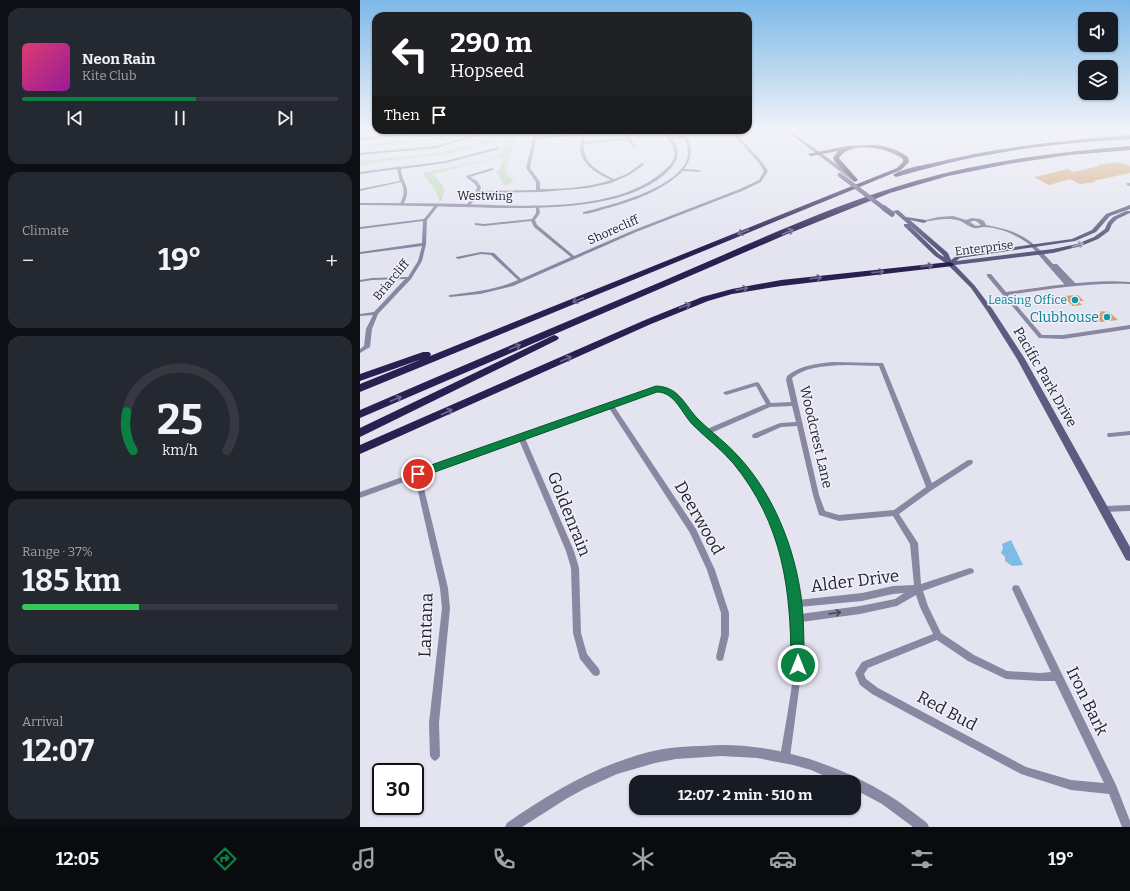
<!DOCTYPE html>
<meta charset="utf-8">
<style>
:root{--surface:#171b24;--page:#242831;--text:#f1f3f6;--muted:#9ea1a6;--line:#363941;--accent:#0b8043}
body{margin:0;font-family:Bitter,serif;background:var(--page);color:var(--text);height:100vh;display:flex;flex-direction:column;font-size:15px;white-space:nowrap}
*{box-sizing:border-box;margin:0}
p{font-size:13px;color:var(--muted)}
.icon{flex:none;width:22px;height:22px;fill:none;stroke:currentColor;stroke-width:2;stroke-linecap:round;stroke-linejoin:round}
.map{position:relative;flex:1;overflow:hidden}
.sheet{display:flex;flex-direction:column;gap:8px;padding:8px;background:#0d0f14;width:360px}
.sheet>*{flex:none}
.guide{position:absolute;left:12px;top:12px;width:380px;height:122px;border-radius:12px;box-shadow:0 1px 3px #0004;background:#202124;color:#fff;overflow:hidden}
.buttons{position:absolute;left:718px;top:12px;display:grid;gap:8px}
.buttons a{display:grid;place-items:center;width:40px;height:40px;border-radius:8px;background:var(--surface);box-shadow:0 1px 3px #0004;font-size:20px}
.speed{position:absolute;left:12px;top:763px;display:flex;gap:8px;font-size:20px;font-weight:700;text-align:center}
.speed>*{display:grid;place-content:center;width:52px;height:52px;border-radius:50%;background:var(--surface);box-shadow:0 1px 3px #0004;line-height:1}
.speed .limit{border:2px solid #111;border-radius:6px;background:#fff;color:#111}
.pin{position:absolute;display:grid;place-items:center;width:34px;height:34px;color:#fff;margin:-17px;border:2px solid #fff;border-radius:50%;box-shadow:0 1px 4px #0007}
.me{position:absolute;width:44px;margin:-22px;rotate:0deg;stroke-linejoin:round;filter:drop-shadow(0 0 3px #0008)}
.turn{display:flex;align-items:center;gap:14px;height:84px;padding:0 12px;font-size:18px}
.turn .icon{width:52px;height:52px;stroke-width:2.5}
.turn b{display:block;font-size:28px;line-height:34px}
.then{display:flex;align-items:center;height:38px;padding:0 12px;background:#0003;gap:8px;font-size:15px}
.big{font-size:30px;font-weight:700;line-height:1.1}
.sheet .widget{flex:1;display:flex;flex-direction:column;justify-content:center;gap:6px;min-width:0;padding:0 14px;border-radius:12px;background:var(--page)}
.sheet .dial{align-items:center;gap:0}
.dial svg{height:104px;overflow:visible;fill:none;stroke:var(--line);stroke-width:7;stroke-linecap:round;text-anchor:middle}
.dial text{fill:var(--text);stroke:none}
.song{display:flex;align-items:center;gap:12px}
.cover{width:48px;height:48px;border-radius:6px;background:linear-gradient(135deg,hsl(340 70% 55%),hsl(300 70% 35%))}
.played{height:4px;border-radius:2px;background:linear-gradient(90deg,var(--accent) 55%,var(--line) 55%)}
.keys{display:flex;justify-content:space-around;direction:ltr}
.heat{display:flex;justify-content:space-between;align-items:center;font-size:22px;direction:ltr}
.charge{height:6px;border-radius:3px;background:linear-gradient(90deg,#34c759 37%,var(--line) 0)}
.trip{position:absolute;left:269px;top:775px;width:232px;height:40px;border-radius:12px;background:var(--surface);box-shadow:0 1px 3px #0004;font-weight:700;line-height:40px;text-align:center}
.menu{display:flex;height:64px;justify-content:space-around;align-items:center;background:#090b0e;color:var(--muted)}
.menu .icon{width:28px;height:28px}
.menu .current{color:var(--accent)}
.menu b{font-size:18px;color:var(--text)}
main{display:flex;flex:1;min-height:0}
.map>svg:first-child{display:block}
.green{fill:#bed9b7}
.water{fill:#7dbde5}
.building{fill:#d3a271}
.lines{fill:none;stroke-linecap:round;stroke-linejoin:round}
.minor{fill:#8987a2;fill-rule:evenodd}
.tertiary{fill:#8987a2;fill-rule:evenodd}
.secondary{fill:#5e5b80;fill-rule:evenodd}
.motorway{fill:#292052;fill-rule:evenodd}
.secondary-bridge-far1{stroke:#5e5b80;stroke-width:4.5}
.secondary-bridge{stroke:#5e5b80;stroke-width:5.5}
.oneway{stroke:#6f698e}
.oneway2{stroke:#a7a6be}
.oneway3{stroke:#484754}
.route{fill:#0b8043;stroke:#07532c}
.culture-dot{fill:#0f9aa8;stroke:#f0f1fd;stroke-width:1.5}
.labels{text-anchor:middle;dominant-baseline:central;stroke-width:3;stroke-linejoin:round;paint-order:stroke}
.far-street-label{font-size:12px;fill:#25252a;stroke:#f0f1fd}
.far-culture-label{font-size:12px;fill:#0d838f;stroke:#f0f1fd;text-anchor:end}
.culture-label{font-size:14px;fill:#0d838f;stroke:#f0f1fd;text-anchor:end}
.street-label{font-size:14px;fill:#25252a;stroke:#f0f1fd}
.near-street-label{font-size:17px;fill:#25252a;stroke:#f0f1fd}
</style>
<main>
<section class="sheet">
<div class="widget">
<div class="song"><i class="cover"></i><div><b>Neon Rain</b><p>Kite Club</p></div></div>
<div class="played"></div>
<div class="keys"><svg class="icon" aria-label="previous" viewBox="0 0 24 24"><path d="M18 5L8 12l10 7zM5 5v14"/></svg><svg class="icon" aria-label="pause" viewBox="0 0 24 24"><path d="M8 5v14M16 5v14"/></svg><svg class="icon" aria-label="next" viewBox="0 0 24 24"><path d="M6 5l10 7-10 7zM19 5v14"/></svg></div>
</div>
<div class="widget"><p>Climate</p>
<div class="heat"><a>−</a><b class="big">19°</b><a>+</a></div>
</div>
<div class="widget dial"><svg viewBox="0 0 100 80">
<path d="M14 69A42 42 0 1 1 86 69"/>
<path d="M14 69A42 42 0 0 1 9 39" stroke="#0b8043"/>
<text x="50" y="56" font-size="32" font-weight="700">25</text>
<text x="50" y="72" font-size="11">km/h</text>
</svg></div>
<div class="widget"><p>Range · 37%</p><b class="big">185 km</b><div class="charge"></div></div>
<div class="widget"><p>Arrival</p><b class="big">12:07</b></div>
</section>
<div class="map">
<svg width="770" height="827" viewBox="0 0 770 827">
<rect width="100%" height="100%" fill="#e3e4f0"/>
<path class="green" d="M93,130H149L157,135L146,169L147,174L154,181L145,186L136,172L140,169L144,158L134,159L73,174L84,187L83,188L85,191L83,193L84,195L82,197V201H79C78,190 68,182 62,173L139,157L142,151H141L145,149L143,147L147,138L144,137L136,141L89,154L25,161L0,166V161L84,152L138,136L128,134L126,131L107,130L88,138L72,141L0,148V145L70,138L85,134Z"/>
<path class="water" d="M651,540L663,565L652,566L645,561V557L641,553L643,548L642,544Z"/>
<g class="building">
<path d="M759,162L770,166V173L733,181L736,182L720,184L710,179L689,185L674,177L708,169L714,172L740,166L737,165Z"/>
<path d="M718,295L724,301H718L722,305L713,306L702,296Z"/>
<path d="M741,311L749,312L758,320L740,322L737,320Z"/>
</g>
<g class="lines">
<g class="minor">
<path d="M175,130H177L176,137L222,133L221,130H223L225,134L224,142L266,138L260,130H263L275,145V147H273L267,140L224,144C222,163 239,172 254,179L267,174L282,163L285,164L269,175L251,183L228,188L181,192L119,193L117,198L109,206H107V204L114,197L117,187C114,181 109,181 106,176L132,168L134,169L133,170L110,177L117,181L121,187L120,191L176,190V182L166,168ZM222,135C222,140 220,144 220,148C221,165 238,174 251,180C228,188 203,189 180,189V182L170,168L176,139Z"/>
<path d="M370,130H373L401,161L408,171L401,182L382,191L276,232L153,286L120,294L90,297L88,296L90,295C113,292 136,290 158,280L131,255L121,254L98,259L96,258V257L121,252L134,253L161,279L211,257L174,227L171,221L124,226L115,225V223L124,224L172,219L176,213V207L179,206L180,213L175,220L177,225L214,256L274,230L380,189L399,180L404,171L399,163Z"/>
<path d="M70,131L69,133L0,140V138Z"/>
<path d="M119,133L121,134L77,148L0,155V153L77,146Z"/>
<path d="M324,135L327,136C333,149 332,158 324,169L339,170L341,171L340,172L323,171C302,191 272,202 244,209C237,211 230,214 223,214V212C249,206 318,188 327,159C329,152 327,144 325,138L310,139L308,138Z"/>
<path d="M138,147L140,148L139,149L86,163L41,169C42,185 53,186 43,205L40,204C44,196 45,191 41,182L0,191V189L40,181L37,169L0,174V172L37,167L39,166L41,167L86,161Z"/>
<path d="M76,204L79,205L67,220L66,244L62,261L51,279L18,314L12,329L10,347L0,353V349L4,346L6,329L13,315L0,316V314L14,312L45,279L12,280L0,282V280L12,278L48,277L58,261L62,246L0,254V252L62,243L63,221L0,229V227L64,219Z"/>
<path d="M627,274H631L646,292C687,287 728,279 770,282V284C729,282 689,289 648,295L682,335H703L770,325V329L703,339L679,338L627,276Z"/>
<path d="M472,362L523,363L572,483L608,460H612L613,462L612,464L572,490L539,514L558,543L561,584L610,568L613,569L614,571L613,573L563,591L568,606L581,633L614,655L647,671L680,673L691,672L652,589L653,586L656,585L659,586L756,785L770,821V827H762L749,794L711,790L661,774L512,694L500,685L495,673L502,662L573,634L560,607L556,595L537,606L500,614L441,622L442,667L430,757L428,760L425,762L422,760L420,757C425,727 431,697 434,667C435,647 433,626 431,606C423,529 399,485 343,432C330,420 318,399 303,391H297L254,406L336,529L355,570L369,613V635L363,660L360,661L357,660L356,657L361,635V613L347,570L330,533L249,408L165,438L214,551L219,568L221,633L227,654L239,669L240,672L239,675L236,676L233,675L220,659L213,633L211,568L206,551L159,440L61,476L88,588L90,608L79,723L80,756L78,759L75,761L72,759L70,756L69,723L82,608L80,588L55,478L0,498V492L296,387H304L311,390L347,429L406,404L396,386L366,395L363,393L364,392L397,382L399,383L411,403L431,402L426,380L427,376C441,365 455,364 472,362ZM486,365L519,366L566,487L534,510L479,515L465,511L459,495L432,378C447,366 467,366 486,365ZM432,406L436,422L420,423L393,434L392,436L393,438H397L421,427L437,426L453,495L459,515L479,521L533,516L550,544L554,585L533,586L502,593L438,600C430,530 402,480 351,433L410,407ZM544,593L535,599L500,606L440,614L439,607L502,601L533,594ZM577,640L608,661L646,679L680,681H695L744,783L711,780L666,767L518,688L506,679L504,674L508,668Z"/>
<path d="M770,431V435L750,437H748L747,435L748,433H750Z"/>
<path d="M770,505V511L744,512L742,511L740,509L742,507L744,506Z"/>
</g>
<g class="tertiary">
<path d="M300,130H304C317,142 324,153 311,168C268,216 156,208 97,207C65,206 32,205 0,205V203C35,203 71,203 106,204C161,206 238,211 287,183C292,180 296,177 300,174C322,157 317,148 300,130Z"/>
<path d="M767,183H770V186L767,185Z"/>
<path d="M593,216L606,220L612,218L620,219L624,221L626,225C660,231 671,239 693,264H697L716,284L715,285H711L703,276L710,284L709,285H705L669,244C656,235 640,227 623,227C620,227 618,229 614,228C609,227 605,223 600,221C589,217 576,220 564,222L562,221L578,217ZM612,221H616L621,225L616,226L610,222Z"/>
<path d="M361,745C421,745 479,765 530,796C543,804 555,814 567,823L569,827H553L522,804L494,789V782H479L451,770L433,765L397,758L361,756L316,759L295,763L257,774L224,789L206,799L162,827H145L147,823C194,790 246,760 303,749C322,746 342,746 361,745Z"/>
</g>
<g class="secondary">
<path d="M425,130H429L497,179V181H493Z"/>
<path d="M770,205V209L750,216L736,232L715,241L600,258L596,261L693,249L717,244L734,237L745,229L748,222L753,217L766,211H770V213L757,219L752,224L749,231L738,239L721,246L693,253L595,265L615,286L633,310L665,359L770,547V561L766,560L657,359L627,311L611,288L587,264L575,256L544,226V224H548L533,211L538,210L546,217L566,220V222L564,223L550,220L588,253L591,260L598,255L712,239L732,230L746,214ZM548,224L583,255L584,257L579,254Z"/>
</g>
<g class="motorway">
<path d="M770,135V139C720,142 671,146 622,156C593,161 565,169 536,177L533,175C541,169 563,165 573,163C638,147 704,140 770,135Z"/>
<path d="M514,145C527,146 537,149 548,157L549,162L541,170L0,392V384L62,359L0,381V374L63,352H69L71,354L70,356L537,168L543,162V159C528,148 491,140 479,158L498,180L495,182L475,162L473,158L478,151L451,156L448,154L487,146Z"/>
<path d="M770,146V150L709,155L648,164L588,176L530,193L425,235L0,418V410C101,366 202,324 303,281C386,246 468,206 555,181C625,161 697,152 770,146Z"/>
<path d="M590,262L594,264L593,266L421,286L372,294L348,301L291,324L0,454V445L285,320L342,297L372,289L421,280Z"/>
<path d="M194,335L197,336L199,338L197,340L0,437V428Z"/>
</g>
<path class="secondary-bridge-far1" d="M480,175L525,209"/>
<path class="secondary-bridge" d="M524,208L532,214"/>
</g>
<defs><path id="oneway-shaft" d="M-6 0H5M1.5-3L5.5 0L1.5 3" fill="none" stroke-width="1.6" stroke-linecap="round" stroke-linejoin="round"/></defs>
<g class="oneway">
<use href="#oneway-shaft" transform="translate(383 232) rotate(158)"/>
<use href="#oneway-shaft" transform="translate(428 232) rotate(-23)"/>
<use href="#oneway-shaft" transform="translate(567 266) rotate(-6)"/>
<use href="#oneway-shaft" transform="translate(518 272) rotate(-6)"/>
<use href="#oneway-shaft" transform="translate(456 278) rotate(-7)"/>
<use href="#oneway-shaft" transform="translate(382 289) rotate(-11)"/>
<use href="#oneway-shaft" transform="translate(218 300) rotate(158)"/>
<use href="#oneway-shaft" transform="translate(325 306) rotate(-20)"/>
<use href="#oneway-shaft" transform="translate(155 347) rotate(-23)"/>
<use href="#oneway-shaft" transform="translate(206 359) rotate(-24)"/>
<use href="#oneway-shaft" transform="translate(36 399) rotate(-23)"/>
<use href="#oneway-shaft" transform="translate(87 412) rotate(-24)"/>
</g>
<use class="oneway2" href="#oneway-shaft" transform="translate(718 245) rotate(-17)"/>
<use class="oneway3" href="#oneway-shaft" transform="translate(475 613) rotate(-8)"/>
<linearGradient id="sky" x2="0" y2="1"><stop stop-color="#7db8e7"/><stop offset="0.53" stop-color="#f2f3f8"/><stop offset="1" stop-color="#f2f3f8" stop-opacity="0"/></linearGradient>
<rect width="770" height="246" fill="url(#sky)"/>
<path class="route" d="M296,386C320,387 324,405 339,420C352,433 367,443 379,457C413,494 434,546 441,596C444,619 444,642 444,665L442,670L438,672L433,670L431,665C431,589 423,524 373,463C361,449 346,438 333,425C322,414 315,392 297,392L61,477H54L52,474L54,471Z"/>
<g class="culture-dot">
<circle cx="715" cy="300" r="4"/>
<circle cx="747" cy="317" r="4"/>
</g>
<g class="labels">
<g class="far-street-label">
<text x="125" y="196">Westwing</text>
<text transform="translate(253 230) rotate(-24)">Shorecliff</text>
<text transform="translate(624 248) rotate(-7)">Enterprise</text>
<text transform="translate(31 280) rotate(-50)">Briarcliff</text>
</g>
<g class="far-culture-label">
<text x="707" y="300">Leasing Office</text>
</g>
<g class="culture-label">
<text x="739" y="317">Clubhouse</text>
</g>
<g class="street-label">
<text transform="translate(685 377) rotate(60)">Pacific Park Drive</text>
<text transform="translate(456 437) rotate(77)">Woodcrest Lane</text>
</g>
<g class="near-street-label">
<text transform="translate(209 514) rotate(68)">Goldenrain</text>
<text transform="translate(339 518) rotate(60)">Deerwood</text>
<text transform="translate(495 581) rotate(-7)">Alder Drive</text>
<text transform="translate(66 625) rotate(-88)">Lantana</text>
<text transform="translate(727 701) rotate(64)">Iron Bark</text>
<text transform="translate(587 711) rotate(28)">Red Bud</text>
</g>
</g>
</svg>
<div class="buttons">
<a><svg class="icon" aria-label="sound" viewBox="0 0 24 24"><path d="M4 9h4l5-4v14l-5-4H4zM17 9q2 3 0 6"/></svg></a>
<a><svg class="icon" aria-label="layers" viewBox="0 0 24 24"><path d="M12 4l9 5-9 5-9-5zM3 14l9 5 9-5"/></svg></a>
</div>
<div class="speed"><div class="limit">30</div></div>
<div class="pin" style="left:58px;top:474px;background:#d93025"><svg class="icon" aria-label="arrive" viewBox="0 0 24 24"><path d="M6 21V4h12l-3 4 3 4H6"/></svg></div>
<svg class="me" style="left:438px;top:665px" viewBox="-20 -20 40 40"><circle r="17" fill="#0b8043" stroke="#fff" stroke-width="3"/><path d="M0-11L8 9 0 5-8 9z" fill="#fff"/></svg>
<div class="trip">12:07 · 2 min · 510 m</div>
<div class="guide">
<div class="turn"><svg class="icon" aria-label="left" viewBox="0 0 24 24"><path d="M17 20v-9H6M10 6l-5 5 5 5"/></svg><div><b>290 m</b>Hopseed</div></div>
<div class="then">Then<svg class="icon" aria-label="arrive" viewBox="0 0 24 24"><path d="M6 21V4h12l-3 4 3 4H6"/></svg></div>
</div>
</div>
</main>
<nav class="menu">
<b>12:05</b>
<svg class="icon current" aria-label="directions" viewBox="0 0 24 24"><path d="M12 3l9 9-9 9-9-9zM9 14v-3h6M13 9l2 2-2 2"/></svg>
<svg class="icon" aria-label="music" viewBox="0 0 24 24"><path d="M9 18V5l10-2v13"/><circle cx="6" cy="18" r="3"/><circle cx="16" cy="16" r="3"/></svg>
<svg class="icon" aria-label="phone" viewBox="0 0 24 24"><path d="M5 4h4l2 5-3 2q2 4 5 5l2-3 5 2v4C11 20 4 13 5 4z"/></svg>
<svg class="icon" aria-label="climate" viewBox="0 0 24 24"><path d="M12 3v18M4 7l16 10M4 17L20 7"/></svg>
<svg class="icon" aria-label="car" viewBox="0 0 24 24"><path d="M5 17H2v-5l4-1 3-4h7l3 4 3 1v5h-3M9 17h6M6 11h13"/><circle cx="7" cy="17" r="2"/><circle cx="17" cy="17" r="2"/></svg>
<svg class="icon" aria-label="filters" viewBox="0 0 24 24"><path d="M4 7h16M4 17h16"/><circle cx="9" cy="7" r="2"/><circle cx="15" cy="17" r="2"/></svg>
<b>19°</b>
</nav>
